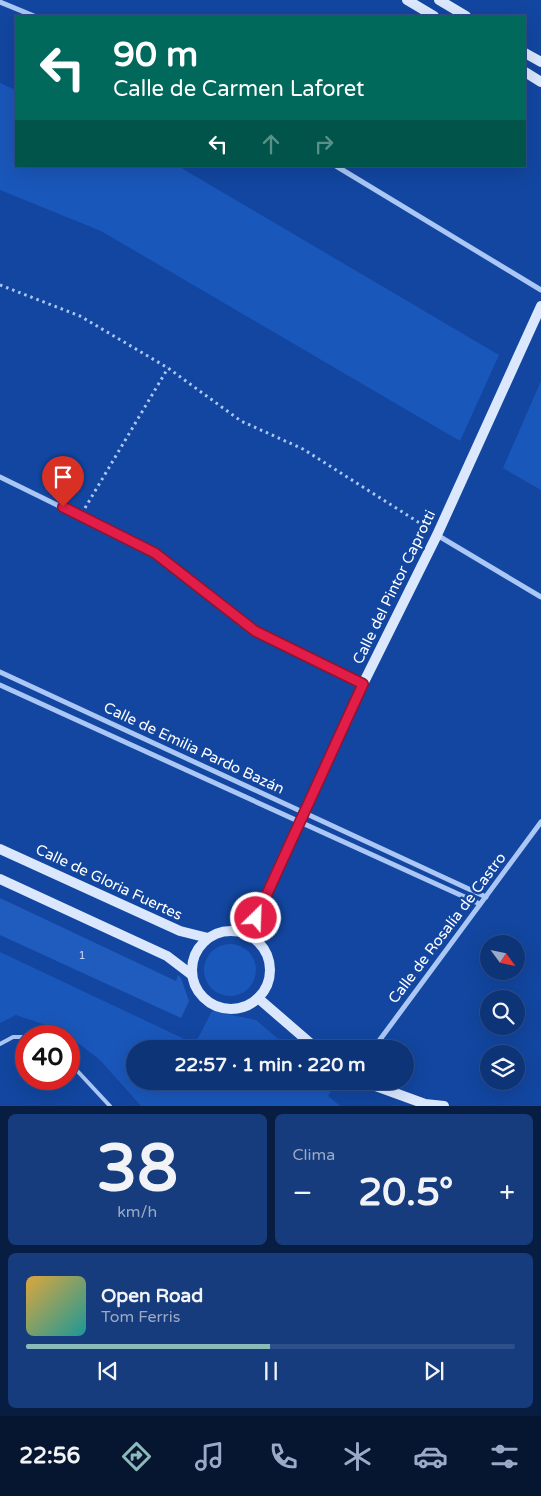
<!DOCTYPE html>
<html lang="es">
<meta charset="utf-8">
<style>
:root{--surface:#0e3478;--page:#173c7d;--text:#f1f3f6;--muted:#9baac6;--line:#2e4f8a;--accent:#8bbbb9}
body{margin:0;font-family:"Varela Round",sans-serif;background:var(--page);color:var(--text);height:100vh;display:flex;flex-direction:column;font-size:19px;white-space:nowrap}
*{box-sizing:border-box;margin:0}
p{font-size:16px;color:var(--muted)}
.icon{flex:none;width:28px;height:28px;fill:none;stroke:currentColor;stroke-width:2;stroke-linecap:round;stroke-linejoin:round}
.map{position:relative;height:1106px;overflow:hidden}
.sheet{display:flex;flex-direction:column;gap:8px;padding:8px;background:#081d42;flex:1}
.sheet>*{flex:none}
.banner{position:absolute;left:15px;top:15px;width:511px;height:152px;border-radius:0px;box-shadow:0 5px 20px #0002,0 0 0 1px var(--line);background:#00695c;color:#fff;overflow:hidden}
.needle{width:32px;rotate:123deg}
.controls{position:absolute;left:480px;top:935px;display:grid;gap:10px}
.controls a{display:grid;place-items:center;width:45px;height:45px;border-radius:50%;background:var(--surface);box-shadow:0 5px 20px #0002,0 0 0 1px var(--line);font-size:25px}
.speed{position:absolute;left:15px;top:1025px;display:flex;gap:10px;font-size:25px;font-weight:700;text-align:center}
.speed>*{display:grid;place-content:center;width:65px;height:65px;border-radius:50%;background:var(--surface);box-shadow:0 5px 20px #0002,0 0 0 1px var(--line);line-height:1}
.speed .limit{border:8px solid #d22;background:#fff;color:#111}
.pin{position:absolute;display:grid;place-items:center;width:42px;height:42px;color:#fff;margin:-51px -21px;border-radius:50% 50% 50% 0;rotate:-45deg;box-shadow:0 0 5px #0007}
.pin .icon{rotate:45deg}
.me{position:absolute;width:55px;margin:-28px;rotate:24deg;stroke-linejoin:round;filter:drop-shadow(0 0 4px #0008)}
.turn{display:flex;align-items:center;gap:18px;height:105px;padding:0 15px;font-size:22px}
.turn .icon{width:65px;height:65px;stroke-width:2.5}
.turn b{display:block;font-size:35px;line-height:42px}
.lanes{display:flex;align-items:center;height:48px;padding:0 15px;background:#0003;justify-content:center;gap:25px;direction:ltr}
.lanes .off{opacity:.35}
.big{font-size:38px;font-weight:800;line-height:1.1}
.sheet .widget{flex:1;display:flex;flex-direction:column;justify-content:center;gap:8px;min-width:0;padding:0 18px;border-radius:8px;background:var(--page)}
.sheet .dial{align-items:center;gap:0}
.dial b{font-size:65px;line-height:1}
.song{display:flex;align-items:center;gap:15px}
.cover{width:60px;height:60px;border-radius:8px;background:linear-gradient(135deg,hsl(40 70% 55%),hsl(180 70% 35%))}
.played{height:5px;border-radius:2px;background:linear-gradient(90deg,var(--accent) 50%,var(--line) 50%)}
.keys{display:flex;justify-content:space-around;direction:ltr}
.heat{display:flex;justify-content:space-between;align-items:center;font-size:28px;direction:ltr}
.sheet .tiles{flex:1;display:grid;gap:8px;grid-template-columns:1fr 1fr}
.widget:last-child{grid-column:span 2}
.trip{position:absolute;left:126px;top:1040px;width:288px;height:50px;border-radius:25px;background:var(--surface);box-shadow:0 5px 20px #0002,0 0 0 1px var(--line);font-weight:800;line-height:50px;text-align:center}
.dock{display:flex;height:80px;justify-content:space-around;align-items:center;background:#061530;color:var(--muted)}
.dock .icon{width:35px;height:35px}
.dock .active{color:var(--accent)}
.dock b{font-size:22px;color:var(--text)}
.map>svg:first-child{display:block}
.green{fill:#1a57ba}
.building{fill:#205cbe}
.lines{fill:none;stroke-linecap:round;stroke-linejoin:round}
.path{stroke:#aac7f5;stroke-width:3;stroke-dasharray:2.5 4;stroke-linecap:butt}
.lane{stroke:#aac7f5;stroke-width:4}
.street{stroke:#aac7f5;stroke-width:5}
.secondary{stroke:#dae7fd;stroke-width:10}
.route-casing{stroke:#92132f;stroke-width:12}
.route{stroke:#e11d48;stroke-width:9}
.labels{text-anchor:middle;dominant-baseline:central;stroke-width:5;stroke-linejoin:round;paint-order:stroke}
.number-label{font-size:12px;fill:#c7d6ef}
.street-label{font-size:15px;fill:#fff;stroke:#1246a0}
</style>
<div class="map">
<svg width="541" height="1106" viewBox="0 0 541 1106">
<rect width="100%" height="100%" fill="#1246a0"/>
<g class="green">
<path d="M0,83L16,90V166H178L499,355L460,441L101,231L0,190Z"/>
<path d="M541,381V490L503,468Z"/>
<circle cx="230" cy="970" r="26"/>
<path d="M0,952L195,1044L212,1011L256,1020L290,1049H135V1081H328L333,1086L328,1096L340,1106H141L100,1060L69,1036L58,1029L16,1015L0,1023Z"/>
</g>
<path class="building" d="M0,898L176,981L178,975L181,978L189,1001L181,1018L0,935Z"/>
<g class="lines">
<g class="path">
<path d="M0,285L80,316L168,368L241,421L303,449L426,527"/>
<path d="M85,508L168,368"/>
</g>
<g class="lane">
<path d="M0,1044L13,1037H26"/>
<path d="M69,1062L110,1106"/>
</g>
<g class="street">
<path d="M0,2L34,16"/>
<path d="M336,166L541,290"/>
<path d="M0,477L155,553L255,631L363,684"/>
<path d="M437,535L541,597"/>
<path d="M0,672L486,897"/>
<path d="M0,685L480,904"/>
<path d="M373,1049L541,822"/>
</g>
<g class="secondary">
<path d="M407,0L434,16"/>
<path d="M439,0L466,16"/>
<path d="M525,53L541,62"/>
<path d="M525,72L541,82"/>
<path d="M0,849L180,931L208,938"/>
<path d="M0,879L167,956L192,975"/>
<circle cx="231" cy="970" r="39"/>
<path d="M248,934L363,684L437,535L541,306"/>
<path d="M258,998L317,1049"/>
<path d="M362,1081L425,1104L444,1106"/>
</g>
</g>
<g class="lines">
<defs>
<path id="route" d="M63,507L155,553L255,631L363,684L256,918"/>
</defs>
<use href="#route" class="route-casing"/>
<use href="#route" class="route"/>
</g>
<g class="labels">
<g class="number-label">
<text x="82" y="955">1</text>
</g>
<g class="street-label">
<text transform="translate(394 587) rotate(-64)">Calle del Pintor Caprotti</text>
<text transform="translate(194 748) rotate(25)">Calle de Emilia Pardo Bazán</text>
<text transform="translate(109 882) rotate(25)">Calle de Gloria Fuertes</text>
<text transform="translate(447 928) rotate(-53)">Calle de Rosalía de Castro</text>
</g>
</g>
</svg>
<div class="controls">
<a><svg class="needle" viewBox="-14 -14 28 28"><path d="M0-13l5 13h-10z" fill="#e53935"/><path d="M0 13l5-13h-10z" fill="#9baac6"/></svg></a>
<a><svg class="icon" aria-label="search" viewBox="0 0 24 24"><circle cx="10" cy="10" r="6"/><path d="M15 15l6 6"/></svg></a>
<a><svg class="icon" aria-label="layers" viewBox="0 0 24 24"><path d="M12 4l9 5-9 5-9-5zM3 14l9 5 9-5"/></svg></a>
</div>
<div class="speed"><div class="limit">40</div></div>
<div class="pin" style="left:63px;top:507px;background:#d93025"><svg class="icon" aria-label="arrive" viewBox="0 0 24 24"><path d="M6 21V4h12l-3 4 3 4H6"/></svg></div>
<svg class="me" style="left:256px;top:918px" viewBox="-20 -20 40 40"><circle r="17" fill="#e11d48" stroke="#fff" stroke-width="3"/><path d="M0-11L8 9 0 5-8 9z" fill="#fff"/></svg>
<div class="trip">22:57 · 1 min · 220 m</div>
<div class="banner">
<div class="turn"><svg class="icon" aria-label="left" viewBox="0 0 24 24"><path d="M17 20v-9H6M10 6l-5 5 5 5"/></svg><div><b>90 m</b>Calle de Carmen Laforet</div></div>
<div class="lanes"><svg class="icon" aria-label="left" viewBox="0 0 24 24"><path d="M17 20v-9H6M10 6l-5 5 5 5"/></svg><svg class="icon off" aria-label="ahead" viewBox="0 0 24 24"><path d="M12 20V5M6 11l6-6 6 6"/></svg><svg class="icon off" aria-label="right" viewBox="0 0 24 24"><path d="M7 20v-9h11M14 6l5 5-5 5"/></svg></div>
</div>
</div>
<section class="sheet">
<div class="tiles">
<div class="widget dial"><b>38</b><p>km/h</p></div>
<div class="widget"><p>Clima</p>
<div class="heat"><a>−</a><b class="big">20.5°</b><a>+</a></div>
</div>
<div class="widget">
<div class="song"><i class="cover"></i><div><b>Open Road</b><p>Tom Ferris</p></div></div>
<div class="played"></div>
<div class="keys"><svg class="icon" aria-label="previous" viewBox="0 0 24 24"><path d="M18 5L8 12l10 7zM5 5v14"/></svg><svg class="icon" aria-label="pause" viewBox="0 0 24 24"><path d="M8 5v14M16 5v14"/></svg><svg class="icon" aria-label="next" viewBox="0 0 24 24"><path d="M6 5l10 7-10 7zM19 5v14"/></svg></div>
</div>
</div>
</section>
<nav class="dock">
<b>22:56</b>
<svg class="icon active" aria-label="directions" viewBox="0 0 24 24"><path d="M12 3l9 9-9 9-9-9zM9 14v-3h6M13 9l2 2-2 2"/></svg>
<svg class="icon" aria-label="music" viewBox="0 0 24 24"><path d="M9 18V5l10-2v13"/><circle cx="6" cy="18" r="3"/><circle cx="16" cy="16" r="3"/></svg>
<svg class="icon" aria-label="phone" viewBox="0 0 24 24"><path d="M5 4h4l2 5-3 2q2 4 5 5l2-3 5 2v4C11 20 4 13 5 4z"/></svg>
<svg class="icon" aria-label="climate" viewBox="0 0 24 24"><path d="M12 3v18M4 7l16 10M4 17L20 7"/></svg>
<svg class="icon" aria-label="car" viewBox="0 0 24 24"><path d="M5 17H2v-5l4-1 3-4h7l3 4 3 1v5h-3M9 17h6M6 11h13"/><circle cx="7" cy="17" r="2"/><circle cx="17" cy="17" r="2"/></svg>
<svg class="icon" aria-label="filters" viewBox="0 0 24 24"><path d="M4 7h16M4 17h16"/><circle cx="9" cy="7" r="2"/><circle cx="15" cy="17" r="2"/></svg>
</nav>
